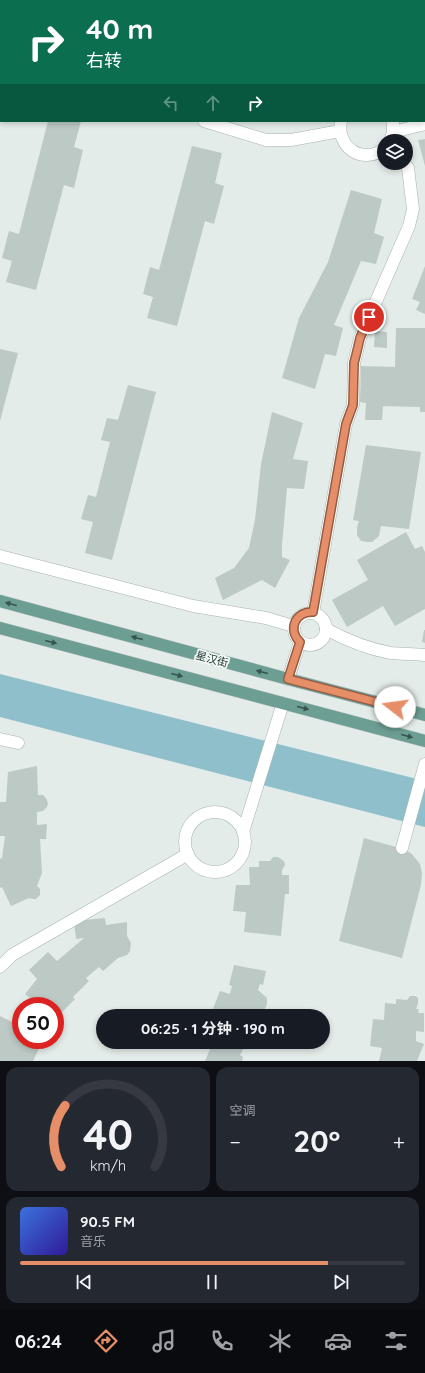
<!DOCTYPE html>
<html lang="zh">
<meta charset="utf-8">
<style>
:root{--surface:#171b24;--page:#242831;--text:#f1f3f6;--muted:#9ea1a6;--line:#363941;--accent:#e68e67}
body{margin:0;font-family:Quicksand,"Noto Sans SC",sans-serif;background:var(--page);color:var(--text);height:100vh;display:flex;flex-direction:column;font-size:15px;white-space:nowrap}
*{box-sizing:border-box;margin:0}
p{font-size:13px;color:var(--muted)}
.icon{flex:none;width:22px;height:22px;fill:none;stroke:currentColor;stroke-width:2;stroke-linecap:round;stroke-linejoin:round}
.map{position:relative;height:1061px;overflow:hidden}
.drawer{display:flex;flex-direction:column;gap:6px;padding:6px;background:#0d0f14;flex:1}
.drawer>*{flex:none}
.top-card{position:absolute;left:0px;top:0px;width:425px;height:122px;box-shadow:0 2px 6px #0003;background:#0b6e4f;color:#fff;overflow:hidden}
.fabs{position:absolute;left:377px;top:134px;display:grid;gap:8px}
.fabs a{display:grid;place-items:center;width:36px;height:36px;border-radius:50%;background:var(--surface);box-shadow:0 2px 6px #0003;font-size:20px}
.speed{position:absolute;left:12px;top:997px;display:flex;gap:8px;font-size:20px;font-weight:700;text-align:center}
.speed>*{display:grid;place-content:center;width:52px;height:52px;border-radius:50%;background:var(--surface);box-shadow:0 2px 6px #0003;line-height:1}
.speed .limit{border:6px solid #d22;background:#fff;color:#111}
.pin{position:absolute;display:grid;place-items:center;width:34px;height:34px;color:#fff;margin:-17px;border:2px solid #fff;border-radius:50%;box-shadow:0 1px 4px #0007}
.me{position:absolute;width:44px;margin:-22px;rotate:285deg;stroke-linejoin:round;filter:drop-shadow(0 0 3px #0008)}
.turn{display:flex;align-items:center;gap:14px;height:84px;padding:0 20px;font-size:18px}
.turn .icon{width:52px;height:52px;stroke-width:2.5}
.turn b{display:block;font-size:28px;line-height:34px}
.lanes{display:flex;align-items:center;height:38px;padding:0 20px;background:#0003;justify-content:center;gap:20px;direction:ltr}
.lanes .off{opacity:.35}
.big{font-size:30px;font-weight:700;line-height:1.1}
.drawer .tile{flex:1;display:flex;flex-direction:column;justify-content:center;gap:6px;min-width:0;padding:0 14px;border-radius:12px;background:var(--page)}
.drawer .dial{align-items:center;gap:0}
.dial svg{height:104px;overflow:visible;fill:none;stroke:var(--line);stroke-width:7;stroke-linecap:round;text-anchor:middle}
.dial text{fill:var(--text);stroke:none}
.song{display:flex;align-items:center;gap:12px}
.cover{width:48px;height:48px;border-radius:6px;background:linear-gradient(135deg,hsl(220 70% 55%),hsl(250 70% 35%))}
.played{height:4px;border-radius:2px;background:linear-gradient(90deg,var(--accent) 80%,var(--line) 80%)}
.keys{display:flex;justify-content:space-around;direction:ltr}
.heat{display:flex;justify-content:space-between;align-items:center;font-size:22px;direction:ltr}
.drawer .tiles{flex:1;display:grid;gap:6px;grid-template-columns:1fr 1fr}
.tile:last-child{grid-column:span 2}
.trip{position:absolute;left:96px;top:1009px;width:234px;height:40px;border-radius:20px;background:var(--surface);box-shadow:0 2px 6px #0003;font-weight:700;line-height:40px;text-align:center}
.tabs{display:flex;height:64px;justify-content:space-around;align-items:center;background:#090b0e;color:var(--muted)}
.tabs .icon{width:28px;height:28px}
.tabs .on{color:var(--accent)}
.tabs b{font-size:18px;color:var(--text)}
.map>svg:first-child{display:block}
.water{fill:#90bfcc}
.building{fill:#bcc9c5}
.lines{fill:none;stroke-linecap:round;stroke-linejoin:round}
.minor-casing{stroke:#a6b4b0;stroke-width:13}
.major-casing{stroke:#c2c8c7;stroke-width:13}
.minor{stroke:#fff;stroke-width:12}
.major{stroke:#6c9e94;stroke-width:12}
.oneway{fill:#36544e}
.route-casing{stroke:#965c43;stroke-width:10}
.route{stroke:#e68e67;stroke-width:7}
.labels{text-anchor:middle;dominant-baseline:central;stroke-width:3.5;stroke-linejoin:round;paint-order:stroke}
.street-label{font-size:11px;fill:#243c37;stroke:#f4f9f7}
</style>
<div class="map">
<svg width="425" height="1061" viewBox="0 0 425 1061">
<rect width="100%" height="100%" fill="#e3ece9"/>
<path class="water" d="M0,674L425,781V827L0,717Z"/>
<g class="building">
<path d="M48,121H81L74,147L83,150L74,188L64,185L36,290L6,282L12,261L2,258L9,231L19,234Z"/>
<path d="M425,139V166L418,140Z"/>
<path d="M192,146L222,153L215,183L224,186L214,224L205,221L177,326L147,318L153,297L143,294L150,267L159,270Z"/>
<path d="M351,190L382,199L374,233L384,237L376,264L361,261L334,325L343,328L336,356L325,354L315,389L282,378L299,318L328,262Z"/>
<path d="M425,266V314L416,310L420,302L412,299Z"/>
<path d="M396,328H425V412H420V407L383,406L382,420H365L366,403L360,402L361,366L395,367Z"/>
<path d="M375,331L387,332V348L374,347Z"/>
<path d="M0,349L18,353L0,421Z"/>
<path d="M128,385L156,392L112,560L85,553L93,522L81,519L88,495L96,497L110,442L101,440L107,418L118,420Z"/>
<path d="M272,412L303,423L293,459L308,461L304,489L287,488L282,545V557L290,560L275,588L262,580L223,600L215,578L234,568L249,548L255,520L261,464Z"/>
<path d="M366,445L421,452L409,529L381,526L379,536L372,542H367L361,541L357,535V527L359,521L353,520Z"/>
<path d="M406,532L415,549L422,546L425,552V609L395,626L383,606L347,627L332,600L368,580L357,560Z"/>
<path d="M424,630H425V643L422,642Z"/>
<path d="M37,766L38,795H43L46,798L48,803L47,807L43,811L37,812V825L47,824L46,839H40L42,873L37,886L40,889V895L36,899H33L29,898L11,906L2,887L0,888V859L2,858L5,836H0V802H6L8,772Z"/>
<path d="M364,838L403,849L411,853L420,864L422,873L421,885L402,958L339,941Z"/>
<path d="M273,857H278L284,861L285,865L282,870V875H289V894H285L281,936L244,932L246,912L233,911L236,885H250L249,867H259V861H270Z"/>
<path d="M105,918L106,925L127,922V936L131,943L130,951L127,955L118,958L103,971L99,967L86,978L89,981L73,997L75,999L61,1013L57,1009L55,1011V1006H21V1040H43L33,1061H0V1016L12,1022L21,1003L26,1005L30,998L25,994L37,979L29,970L48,952L57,961L84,938L76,939L74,921Z"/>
<path d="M234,965L266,971L263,985L260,984L258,990L267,998V1004L264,1011L258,1012L253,1010L251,1016H215L211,1014L220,991L230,994L232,986L229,985Z"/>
<path d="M410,996H415L418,998V1004L416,1009H419L418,1013H424V1032L416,1031V1041L424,1044L417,1061H379L382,1048L370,1046L373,1019L384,1020L385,1003L396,1004V999L407,1000Z"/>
<path d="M213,1042H244L246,1044L240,1055L243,1057L242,1061H205Z"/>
</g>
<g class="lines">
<defs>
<g id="minor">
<path d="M0,66L1,67"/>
<path d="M424,100L425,99"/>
<path d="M204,121L266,140H291L340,131"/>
<path d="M341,121C336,147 362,165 384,149"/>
<path d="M393,132L425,124"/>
<path d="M390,141L393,132V121"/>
<path d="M0,556L193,606L266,618L293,626"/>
<circle cx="310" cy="629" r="16"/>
<path d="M313,613L346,424L353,405L354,363L360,338L409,226L413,209L408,168L404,163"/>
<path d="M326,629C346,640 368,649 391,653C402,654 414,654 425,655"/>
<path d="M288,679L300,642"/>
<path d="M0,739L18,743"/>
<circle cx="215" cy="842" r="30"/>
<path d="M243,832L283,703"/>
<path d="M402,848L425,764"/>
<path d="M0,967L12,955L188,854"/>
</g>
<g id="major">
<path d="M0,601L288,679L425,715"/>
<path d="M0,628L425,741"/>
</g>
</defs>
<use href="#minor" class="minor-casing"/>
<use href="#major" class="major-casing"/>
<use href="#minor" class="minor"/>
<use href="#major" class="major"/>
</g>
<defs><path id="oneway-solid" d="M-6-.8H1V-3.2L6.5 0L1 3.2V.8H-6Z"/></defs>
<g class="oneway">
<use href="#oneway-solid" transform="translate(11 604) rotate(-165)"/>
<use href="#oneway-solid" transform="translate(137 638) rotate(-165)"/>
<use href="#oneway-solid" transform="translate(51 642) rotate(15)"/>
<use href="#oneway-solid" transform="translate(262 672) rotate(-165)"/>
<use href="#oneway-solid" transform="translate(177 675) rotate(15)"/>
<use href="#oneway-solid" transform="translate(303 708) rotate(15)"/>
<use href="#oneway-solid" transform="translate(407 736) rotate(15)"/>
</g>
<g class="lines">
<defs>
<path id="route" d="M369,317L360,338L357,351L354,363L353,405L346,424L313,612C296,611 287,629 300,642L288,679L395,707"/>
</defs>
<use href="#route" class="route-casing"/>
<use href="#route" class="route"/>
</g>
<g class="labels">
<g class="street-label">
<text transform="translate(212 659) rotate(15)">星汉街</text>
</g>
</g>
</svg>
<div class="fabs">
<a><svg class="icon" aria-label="layers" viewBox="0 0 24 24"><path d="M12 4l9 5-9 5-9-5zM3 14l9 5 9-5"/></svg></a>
</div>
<div class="speed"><div class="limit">50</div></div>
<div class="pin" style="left:369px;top:317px;background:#d93025"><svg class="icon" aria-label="arrive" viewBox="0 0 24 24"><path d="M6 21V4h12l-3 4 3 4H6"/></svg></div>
<svg class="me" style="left:395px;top:707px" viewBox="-20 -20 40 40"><circle r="19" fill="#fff"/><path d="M0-13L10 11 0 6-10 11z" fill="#e68e67"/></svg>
<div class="trip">06:25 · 1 分钟 · 190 m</div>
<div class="top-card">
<div class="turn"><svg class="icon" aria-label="right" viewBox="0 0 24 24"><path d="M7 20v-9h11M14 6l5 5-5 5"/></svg><div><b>40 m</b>右转</div></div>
<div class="lanes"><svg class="icon off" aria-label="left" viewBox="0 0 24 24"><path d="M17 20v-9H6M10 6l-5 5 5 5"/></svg><svg class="icon off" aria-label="ahead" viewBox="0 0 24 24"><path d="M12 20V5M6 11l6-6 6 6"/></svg><svg class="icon" aria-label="right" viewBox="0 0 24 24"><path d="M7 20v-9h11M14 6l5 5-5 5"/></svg></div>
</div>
</div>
<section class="drawer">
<div class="tiles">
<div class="tile dial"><svg viewBox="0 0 100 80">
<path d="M14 69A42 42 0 1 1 86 69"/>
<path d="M14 69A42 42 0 0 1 17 22" stroke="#e68e67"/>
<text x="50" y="56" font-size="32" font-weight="700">40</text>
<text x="50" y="72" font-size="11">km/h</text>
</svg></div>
<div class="tile"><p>空调</p>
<div class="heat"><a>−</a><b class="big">20°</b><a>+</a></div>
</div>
<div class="tile">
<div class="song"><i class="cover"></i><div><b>90.5 FM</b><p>音乐</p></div></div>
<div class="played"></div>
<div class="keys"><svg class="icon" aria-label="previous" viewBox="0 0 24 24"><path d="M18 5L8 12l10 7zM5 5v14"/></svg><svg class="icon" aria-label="pause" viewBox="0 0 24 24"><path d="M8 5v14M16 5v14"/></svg><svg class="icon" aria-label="next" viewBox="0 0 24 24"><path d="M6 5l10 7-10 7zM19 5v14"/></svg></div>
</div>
</div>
</section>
<nav class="tabs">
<b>06:24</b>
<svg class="icon on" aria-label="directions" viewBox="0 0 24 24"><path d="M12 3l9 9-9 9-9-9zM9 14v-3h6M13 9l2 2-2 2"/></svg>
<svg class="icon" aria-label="music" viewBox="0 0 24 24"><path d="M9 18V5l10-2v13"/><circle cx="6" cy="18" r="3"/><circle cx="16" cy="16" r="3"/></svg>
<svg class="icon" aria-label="phone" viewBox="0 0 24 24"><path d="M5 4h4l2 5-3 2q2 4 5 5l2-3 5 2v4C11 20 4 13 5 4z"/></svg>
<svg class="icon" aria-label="climate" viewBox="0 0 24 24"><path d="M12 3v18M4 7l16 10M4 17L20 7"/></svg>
<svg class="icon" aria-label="car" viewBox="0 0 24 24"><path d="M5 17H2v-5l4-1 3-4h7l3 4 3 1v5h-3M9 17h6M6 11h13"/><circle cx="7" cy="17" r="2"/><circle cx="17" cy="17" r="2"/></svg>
<svg class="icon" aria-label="filters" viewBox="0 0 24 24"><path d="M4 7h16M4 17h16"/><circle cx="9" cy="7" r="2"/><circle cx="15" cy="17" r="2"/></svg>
</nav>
